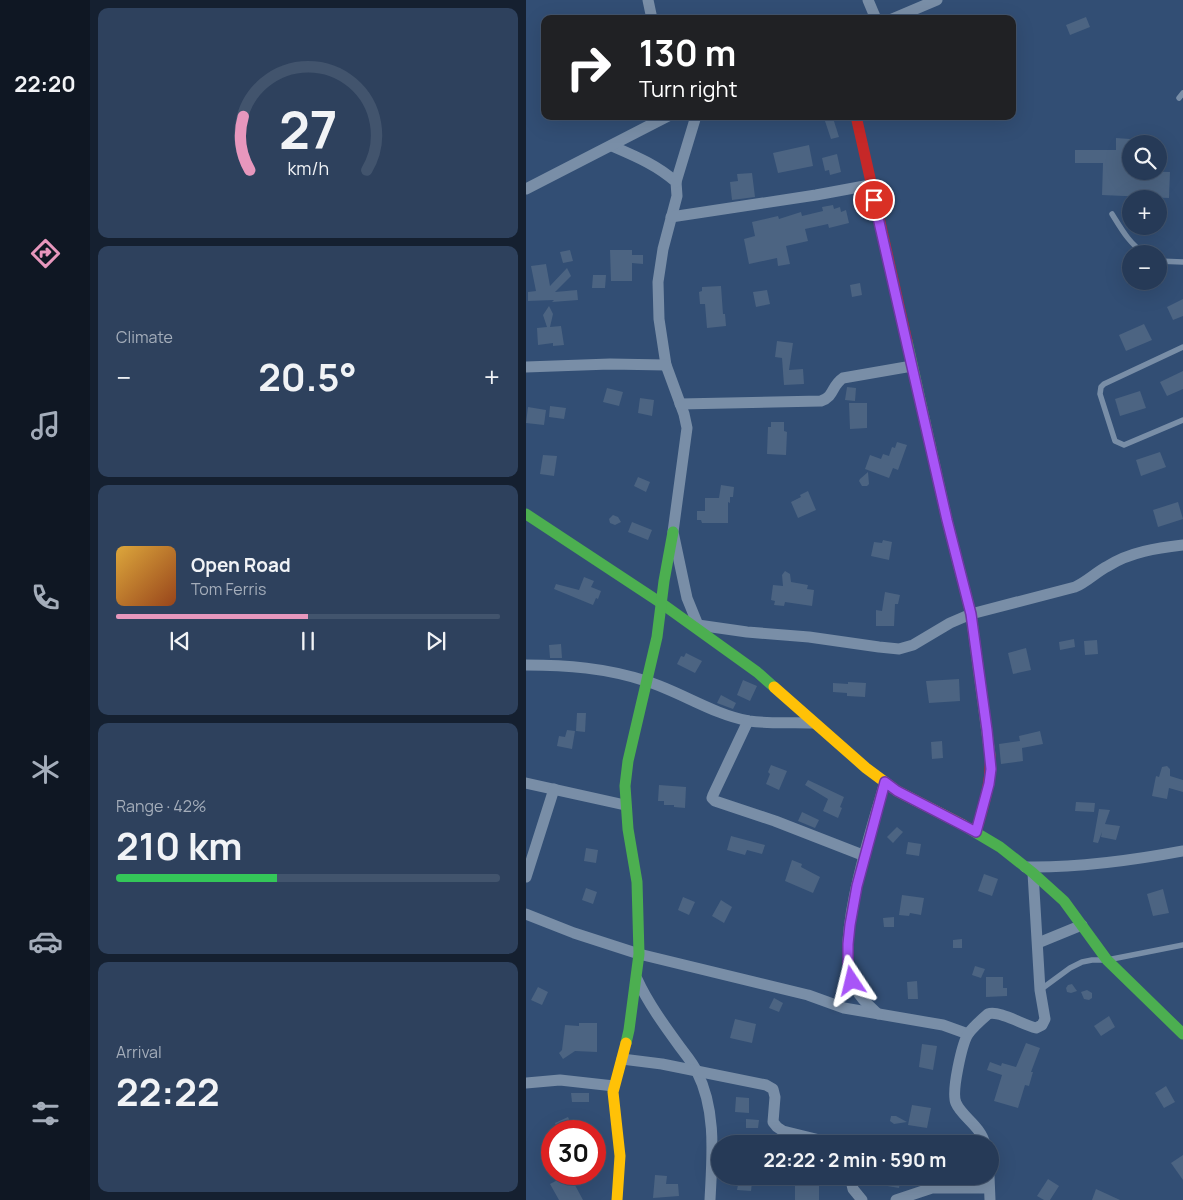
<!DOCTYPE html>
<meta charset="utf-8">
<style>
:root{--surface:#263a57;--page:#2e415d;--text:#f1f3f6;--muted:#a4adba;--line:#42546d;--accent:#e797bd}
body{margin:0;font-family:Manrope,sans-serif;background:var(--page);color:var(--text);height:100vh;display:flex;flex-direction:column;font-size:19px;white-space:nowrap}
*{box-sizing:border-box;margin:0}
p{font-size:16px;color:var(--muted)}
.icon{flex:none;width:28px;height:28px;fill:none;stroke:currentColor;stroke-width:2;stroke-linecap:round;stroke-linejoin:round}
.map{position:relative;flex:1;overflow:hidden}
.details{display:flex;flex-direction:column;gap:8px;padding:8px;background:#152030;width:436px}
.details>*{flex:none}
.hud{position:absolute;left:15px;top:15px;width:475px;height:105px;border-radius:10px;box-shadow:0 5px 20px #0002,0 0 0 1px var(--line);background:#202124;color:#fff;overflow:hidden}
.buttons{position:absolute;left:596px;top:135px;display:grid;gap:10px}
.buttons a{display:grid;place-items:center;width:45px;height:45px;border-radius:50%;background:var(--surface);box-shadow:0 5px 20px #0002,0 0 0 1px var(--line);font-size:25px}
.speed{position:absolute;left:15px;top:1120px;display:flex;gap:10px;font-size:25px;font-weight:700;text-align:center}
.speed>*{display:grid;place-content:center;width:65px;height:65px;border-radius:50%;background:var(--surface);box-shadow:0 5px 20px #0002,0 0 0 1px var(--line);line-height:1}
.speed .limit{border:8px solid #d22;background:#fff;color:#111}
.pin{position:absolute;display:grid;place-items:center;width:42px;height:42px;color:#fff;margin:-21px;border:2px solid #fff;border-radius:50%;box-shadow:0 1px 5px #0007}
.me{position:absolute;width:55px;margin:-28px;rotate:350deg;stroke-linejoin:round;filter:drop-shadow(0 0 4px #0008)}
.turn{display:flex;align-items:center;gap:18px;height:105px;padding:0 15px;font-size:22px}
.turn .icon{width:65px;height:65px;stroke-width:2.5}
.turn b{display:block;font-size:35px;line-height:42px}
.big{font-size:38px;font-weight:700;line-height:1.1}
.details .widget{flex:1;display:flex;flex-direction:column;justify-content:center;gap:8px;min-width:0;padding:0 18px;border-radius:10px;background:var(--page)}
.details .dial{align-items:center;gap:0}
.dial svg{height:130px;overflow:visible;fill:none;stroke:var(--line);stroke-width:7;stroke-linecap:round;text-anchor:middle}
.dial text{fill:var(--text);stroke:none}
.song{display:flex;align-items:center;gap:15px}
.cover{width:60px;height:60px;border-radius:8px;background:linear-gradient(135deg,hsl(40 70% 55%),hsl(20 70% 35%))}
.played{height:5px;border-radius:2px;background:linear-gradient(90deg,var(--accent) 50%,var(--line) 50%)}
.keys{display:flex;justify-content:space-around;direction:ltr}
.heat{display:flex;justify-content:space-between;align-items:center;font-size:28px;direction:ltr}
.charge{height:8px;border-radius:4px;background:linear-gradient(90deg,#34c759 42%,var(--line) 0)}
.trip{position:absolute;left:185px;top:1135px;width:288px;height:50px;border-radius:25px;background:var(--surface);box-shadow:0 5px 20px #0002,0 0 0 1px var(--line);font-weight:700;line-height:50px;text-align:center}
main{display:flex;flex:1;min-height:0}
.dock{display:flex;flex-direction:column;width:90px;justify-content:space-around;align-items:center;background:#0f1723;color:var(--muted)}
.dock .icon{width:35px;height:35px}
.dock .on{color:var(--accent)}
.dock b{font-size:22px;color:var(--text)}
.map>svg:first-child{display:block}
.building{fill:#4c6482}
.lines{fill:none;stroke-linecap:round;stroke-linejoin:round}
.lane{stroke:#798ea7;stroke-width:5.5}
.street{stroke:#798ea7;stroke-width:11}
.fast{stroke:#4caf50;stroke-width:11}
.slow{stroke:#ffc107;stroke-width:11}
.jam{stroke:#c62828;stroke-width:11}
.route-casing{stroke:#6d37a1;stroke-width:12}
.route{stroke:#a855f7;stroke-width:9}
</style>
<main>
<nav class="dock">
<b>22:20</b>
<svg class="icon on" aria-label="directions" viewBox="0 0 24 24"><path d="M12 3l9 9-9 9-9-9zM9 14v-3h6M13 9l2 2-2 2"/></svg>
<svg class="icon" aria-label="music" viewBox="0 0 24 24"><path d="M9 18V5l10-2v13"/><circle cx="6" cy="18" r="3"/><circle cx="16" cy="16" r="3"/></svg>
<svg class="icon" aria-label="phone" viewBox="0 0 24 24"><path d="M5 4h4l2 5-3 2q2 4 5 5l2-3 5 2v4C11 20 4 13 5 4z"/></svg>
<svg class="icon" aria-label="climate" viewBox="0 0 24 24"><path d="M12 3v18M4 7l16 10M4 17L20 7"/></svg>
<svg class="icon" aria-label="car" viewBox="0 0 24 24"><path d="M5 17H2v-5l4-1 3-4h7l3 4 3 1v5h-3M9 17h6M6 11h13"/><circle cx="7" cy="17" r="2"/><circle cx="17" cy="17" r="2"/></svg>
<svg class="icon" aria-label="filters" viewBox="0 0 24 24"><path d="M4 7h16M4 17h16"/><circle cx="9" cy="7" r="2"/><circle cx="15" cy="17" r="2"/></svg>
</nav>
<section class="details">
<div class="widget dial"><svg viewBox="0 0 100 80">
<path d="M14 69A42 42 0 1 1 86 69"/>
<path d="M14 69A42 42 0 0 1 10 36" stroke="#e797bd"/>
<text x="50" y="56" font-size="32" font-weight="700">27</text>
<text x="50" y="72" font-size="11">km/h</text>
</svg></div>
<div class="widget"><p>Climate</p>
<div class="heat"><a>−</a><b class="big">20.5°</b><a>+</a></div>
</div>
<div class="widget">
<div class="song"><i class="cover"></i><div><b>Open Road</b><p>Tom Ferris</p></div></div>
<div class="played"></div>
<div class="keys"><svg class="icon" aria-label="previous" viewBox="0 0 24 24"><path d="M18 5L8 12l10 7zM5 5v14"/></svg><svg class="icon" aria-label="pause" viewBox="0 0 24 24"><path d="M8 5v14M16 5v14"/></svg><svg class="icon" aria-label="next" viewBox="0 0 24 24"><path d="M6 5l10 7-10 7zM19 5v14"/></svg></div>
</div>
<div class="widget"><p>Range · 42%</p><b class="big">210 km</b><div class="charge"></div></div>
<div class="widget"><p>Arrival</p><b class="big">22:22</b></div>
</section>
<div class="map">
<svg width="657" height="1200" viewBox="0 0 657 1200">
<rect width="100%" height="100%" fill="#324e74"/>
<g class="building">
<path d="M560,17L564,27L544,35L540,25Z"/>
<path d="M307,118L313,137L305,139L299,121Z"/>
<path d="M590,138L604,139L602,170L605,171L644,172L643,198L576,195L577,163H549V150H590Z"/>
<path d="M283,145L287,166L252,173L247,153Z"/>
<path d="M311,154L315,172L304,175L303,170L299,171L296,158Z"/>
<path d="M226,173L229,197L206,200L204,182L212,181L211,174Z"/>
<path d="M307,205L308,209L314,207L315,212L320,210L323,223L303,228L302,224L279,229L282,241L260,246L264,264L252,266L251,258L223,264L218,239L229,236L226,222L252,216L253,219L275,212L276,216L297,211L296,207Z"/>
<path d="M44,250L47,261L37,263L34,252Z"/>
<path d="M84,250H106V255H117V264L106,263V281H85Z"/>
<path d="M20,264L24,286L41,268L45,276L29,292L51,290L52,300L26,302L28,300L2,301V292L10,291L5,266Z"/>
<path d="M67,275H80L79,288H66Z"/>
<path d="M334,283L336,295L326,297L324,285Z"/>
<path d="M195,286L197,314H199L200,326L181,328L179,304H174L173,292L176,291V287Z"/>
<path d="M241,290L244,304L230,307L227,292Z"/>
<path d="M657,299V316L647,320L641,307Z"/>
<path d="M23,306L27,314L24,327L35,326L38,345L27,346V343L12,345L11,328L21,327L17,315Z"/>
<path d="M618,324L626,340L600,351L593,335Z"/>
<path d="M251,341L267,343L263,370L277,369L278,384L258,385L256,358L249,357Z"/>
<path d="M657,371V389L641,396L634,382Z"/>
<path d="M321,387L330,388L329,401L319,400Z"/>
<path d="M81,388L97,392L93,406L77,402Z"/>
<path d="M614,391L620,408L594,416L589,399Z"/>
<path d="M114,398L128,400L126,416L112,413Z"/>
<path d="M323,403H341V428L324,429Z"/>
<path d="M24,406L40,408L38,419L23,417Z"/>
<path d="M2,407L20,410L18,425L0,423Z"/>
<path d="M245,422H258V431L261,432L260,455L241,454L242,427H245Z"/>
<path d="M371,442L381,445L372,470L367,468L363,478L339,469L344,455L355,459L357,454L363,456L366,447L369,448Z"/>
<path d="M634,452L640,467L615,476L610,460Z"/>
<path d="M17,455L31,456L28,476L14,474Z"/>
<path d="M342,472L343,484L341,486H336L333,481L334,479Z"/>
<path d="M112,477L124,482L120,492L108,486Z"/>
<path d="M195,485L208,487L207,497H204V503L202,502V523H176L175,520H171V511H179V498H193Z"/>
<path d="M282,491L290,510L272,518L265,502L275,497L274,495Z"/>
<path d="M652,502L657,519L632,527L627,510Z"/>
<path d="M87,515L92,517L95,522L89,525L84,523L83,519Z"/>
<path d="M106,522L126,530L122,540L102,532Z"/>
<path d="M357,540L366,542L363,560L345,556L348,542L356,543Z"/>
<path d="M259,571L264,574L265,582L282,585L281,589L288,590L286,606L259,602L258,606L248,605L249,601L245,600L247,585L257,586L256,575Z"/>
<path d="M58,577L68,581L65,587L75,591L72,599L70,598L67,605L28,589L30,584L53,590Z"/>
<path d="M359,592L374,595L372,604H369L368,626H350V610L356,611Z"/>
<path d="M548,639L549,647L534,650L533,642Z"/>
<path d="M571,640L572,654L559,655L558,641Z"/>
<path d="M35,644L36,658H24L23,645Z"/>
<path d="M500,648L505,670L487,674L482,653Z"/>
<path d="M160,653L176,661L169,673L151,664L155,656L158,657Z"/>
<path d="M433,679L434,701L403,703L400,681Z"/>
<path d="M217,680L231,686L224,701L211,695Z"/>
<path d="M322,682L340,683L339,697L321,696V693L307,692V683L322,684Z"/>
<path d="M195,695L210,703L207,709L191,703Z"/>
<path d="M51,713H60L59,732L50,731Z"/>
<path d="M41,730L49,731L46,749L31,746L33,736L39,737Z"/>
<path d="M514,731L517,744L496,748L497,761L475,764L473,744L494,741L493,736Z"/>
<path d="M416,741L417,758L406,759L405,742Z"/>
<path d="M245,765L261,771L253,790L240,784L244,774L242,772Z"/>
<path d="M641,766L644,769V776L657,780V792L643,788L641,799L626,796L630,776L633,777L636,767Z"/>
<path d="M282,780L318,797L314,807L316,808L312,818L297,811L302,799L279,785Z"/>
<path d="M133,785L160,787L159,808L148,807V805H138V801H132Z"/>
<path d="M550,802L569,803L568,812L549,811Z"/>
<path d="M573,809L584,810L579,824L594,826L590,840L575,837L576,832L572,843L567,842Z"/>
<path d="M276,812L293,820L289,828L272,821Z"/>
<path d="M371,827L377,832L367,843L361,837Z"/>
<path d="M205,836L239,845L236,854L221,850L219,855L201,850Z"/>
<path d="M382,842L395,844L393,856L380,854Z"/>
<path d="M60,848L72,850L70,863L58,861Z"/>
<path d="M266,860L276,864L275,867L294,877L287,893L259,881Z"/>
<path d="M458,874L472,879L466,896L452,891Z"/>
<path d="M60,888L71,892L67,904L56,900Z"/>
<path d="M637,889L643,913L627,916L621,894Z"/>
<path d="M376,895L398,898L395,915L384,913L383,916L373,915Z"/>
<path d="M157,897L169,902L163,915L152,910Z"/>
<path d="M195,900L206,907L198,923L186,916Z"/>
<path d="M368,917V927H358L357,918Z"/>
<path d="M436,939V948H427V940Z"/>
<path d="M449,966L459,969L455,978L446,975Z"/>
<path d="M460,977H477V988H481V996L460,997Z"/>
<path d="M391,981L392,999H382L381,982Z"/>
<path d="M546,984L551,991L545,993L541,992L540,988L542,985Z"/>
<path d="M12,987L22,992L16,1005L5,1000Z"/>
<path d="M561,990L566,993V998L563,1000L558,999L555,992Z"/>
<path d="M248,998L257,1003L253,1012L243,1008Z"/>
<path d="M583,1016L589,1027L575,1036L568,1026Z"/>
<path d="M209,1019L230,1024L226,1043L204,1038Z"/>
<path d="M53,1023H71V1052L49,1051L37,1059L33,1053L36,1050L39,1025L53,1026Z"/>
<path d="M500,1043L514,1048L505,1072H507L503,1086L499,1085L492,1108L468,1101L476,1075L461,1070L464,1062L475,1066L476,1063L490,1067Z"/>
<path d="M396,1044L411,1046L407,1070L393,1067Z"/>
<path d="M640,1086L649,1102L638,1108L629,1093Z"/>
<path d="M45,1093H63V1102H46Z"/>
<path d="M210,1097L223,1098V1113L209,1112Z"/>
<path d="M386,1105L405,1108L401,1128L382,1125Z"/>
<path d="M365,1116H370L381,1122L368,1124L364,1121Z"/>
<path d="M42,1117L46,1126L33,1131L29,1123Z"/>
<path d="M220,1119L233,1120L232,1128H220Z"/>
<path d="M657,1155V1180L645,1163Z"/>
<path d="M43,1174L57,1200H33L24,1184Z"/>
<path d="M129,1175L141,1176L140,1184H152L153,1196L127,1198Z"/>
<rect x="269" y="1176" width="24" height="24"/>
<path d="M352,1176H375L373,1188L350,1184Z"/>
<path d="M522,1179L533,1186L524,1200H518L511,1196Z"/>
<path d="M213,1180L226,1182L225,1191L211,1190Z"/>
<path d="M570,1189L594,1200H566Z"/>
</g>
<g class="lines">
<g class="lane">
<path d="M653,98L657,93"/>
<path d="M586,214C596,230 603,243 619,254"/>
<path d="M632,261L657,262"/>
<path d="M657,347L578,384L575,387L574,394L589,441L598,445L657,420"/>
<path d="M514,990L544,968L556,962L566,960H581L657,945"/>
</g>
<g class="street">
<path d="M122,0L126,19"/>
<path d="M342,0L350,19"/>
<path d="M366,19L411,0"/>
<path d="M86,146C109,156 131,165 150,182L151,196L137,249L132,282L133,319L140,365L158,414L161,428L147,532L161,598L174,630"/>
<path d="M150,182L170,116"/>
<path d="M0,189L142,116"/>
<path d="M145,217L290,195L344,185"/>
<path d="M0,367L84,364L140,365"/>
<path d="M154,404L295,401C309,396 305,386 317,378L386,366"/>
<path d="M172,625L221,632L283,637L353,647L373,649L387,645L424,623L445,614L549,587C561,582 570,572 582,566C604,552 631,548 657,545"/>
<path d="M0,665C41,665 80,668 120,681C155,692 186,714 223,721C244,724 266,722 287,723"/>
<path d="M222,721L187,795L186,798L189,801L249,821L339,856"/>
<path d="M0,783L99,805"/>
<path d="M499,867C552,868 604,861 657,851"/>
<path d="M0,877L28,789"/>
<path d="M0,914L48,933L113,954L282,995L318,1008L417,1025L442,1034"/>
<path d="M512,943L556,925"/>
<path d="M111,979C122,1003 138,1025 154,1047C160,1055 167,1063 171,1072C191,1111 186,1158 184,1200"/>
<path d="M352,1014C342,1005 331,995 326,981C309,939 346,827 359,782"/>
<path d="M96,1059L136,1064L240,1085L247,1089L249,1097L247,1122L251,1127L257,1131L310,1144"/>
<path d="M0,1083L34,1080L88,1086"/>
<path d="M459,1144C454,1125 436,1117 430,1103C425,1092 436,1044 442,1034C447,1027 455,1020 462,1014C473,1010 497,1025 510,1028L516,1025L519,1019L514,990L507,873"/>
<path d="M324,1176L327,1189L336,1200"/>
<path d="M463,1176L464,1200"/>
<path d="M370,1200L406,1188H463"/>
</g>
<g class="fast">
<path d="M381,341L421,520L445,614L464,755"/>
<path d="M0,514L135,603L231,672L248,687"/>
<path d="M437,825L474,847L507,873L538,901L581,960L657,1034"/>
<path d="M100,1043L103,1030L113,954L111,882L102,829L99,786L102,761L131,637L138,581L147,532"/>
</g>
<g class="slow">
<path d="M248,687L340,768L371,791L437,825"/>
<path d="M91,1200L94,1156L87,1092L100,1043"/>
</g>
<g class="jam">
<path d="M330,116L381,341"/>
<path d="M450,832C457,807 466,782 464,755"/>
</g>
</g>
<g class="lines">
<defs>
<path id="route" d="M326,981L322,963V944L324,925L331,886L359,782L371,791L450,832L463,784L465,769L461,730L445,614L421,520L348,200"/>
</defs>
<use href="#route" class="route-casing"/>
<use href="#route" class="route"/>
</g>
</svg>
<div class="buttons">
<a><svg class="icon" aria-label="search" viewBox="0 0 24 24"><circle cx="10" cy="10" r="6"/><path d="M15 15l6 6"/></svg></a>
<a>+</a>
<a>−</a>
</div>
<div class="speed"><div class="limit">30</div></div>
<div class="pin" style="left:348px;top:200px;background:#d93025"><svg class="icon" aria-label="arrive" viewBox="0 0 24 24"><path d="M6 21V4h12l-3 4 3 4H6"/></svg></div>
<svg class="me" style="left:326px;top:981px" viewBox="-20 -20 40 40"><path d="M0-17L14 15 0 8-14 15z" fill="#a855f7" stroke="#fff" stroke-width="4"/></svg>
<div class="trip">22:22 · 2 min · 590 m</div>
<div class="hud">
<div class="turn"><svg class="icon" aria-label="right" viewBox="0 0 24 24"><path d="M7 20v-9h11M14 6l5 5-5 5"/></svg><div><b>130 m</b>Turn right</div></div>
</div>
</div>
</main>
